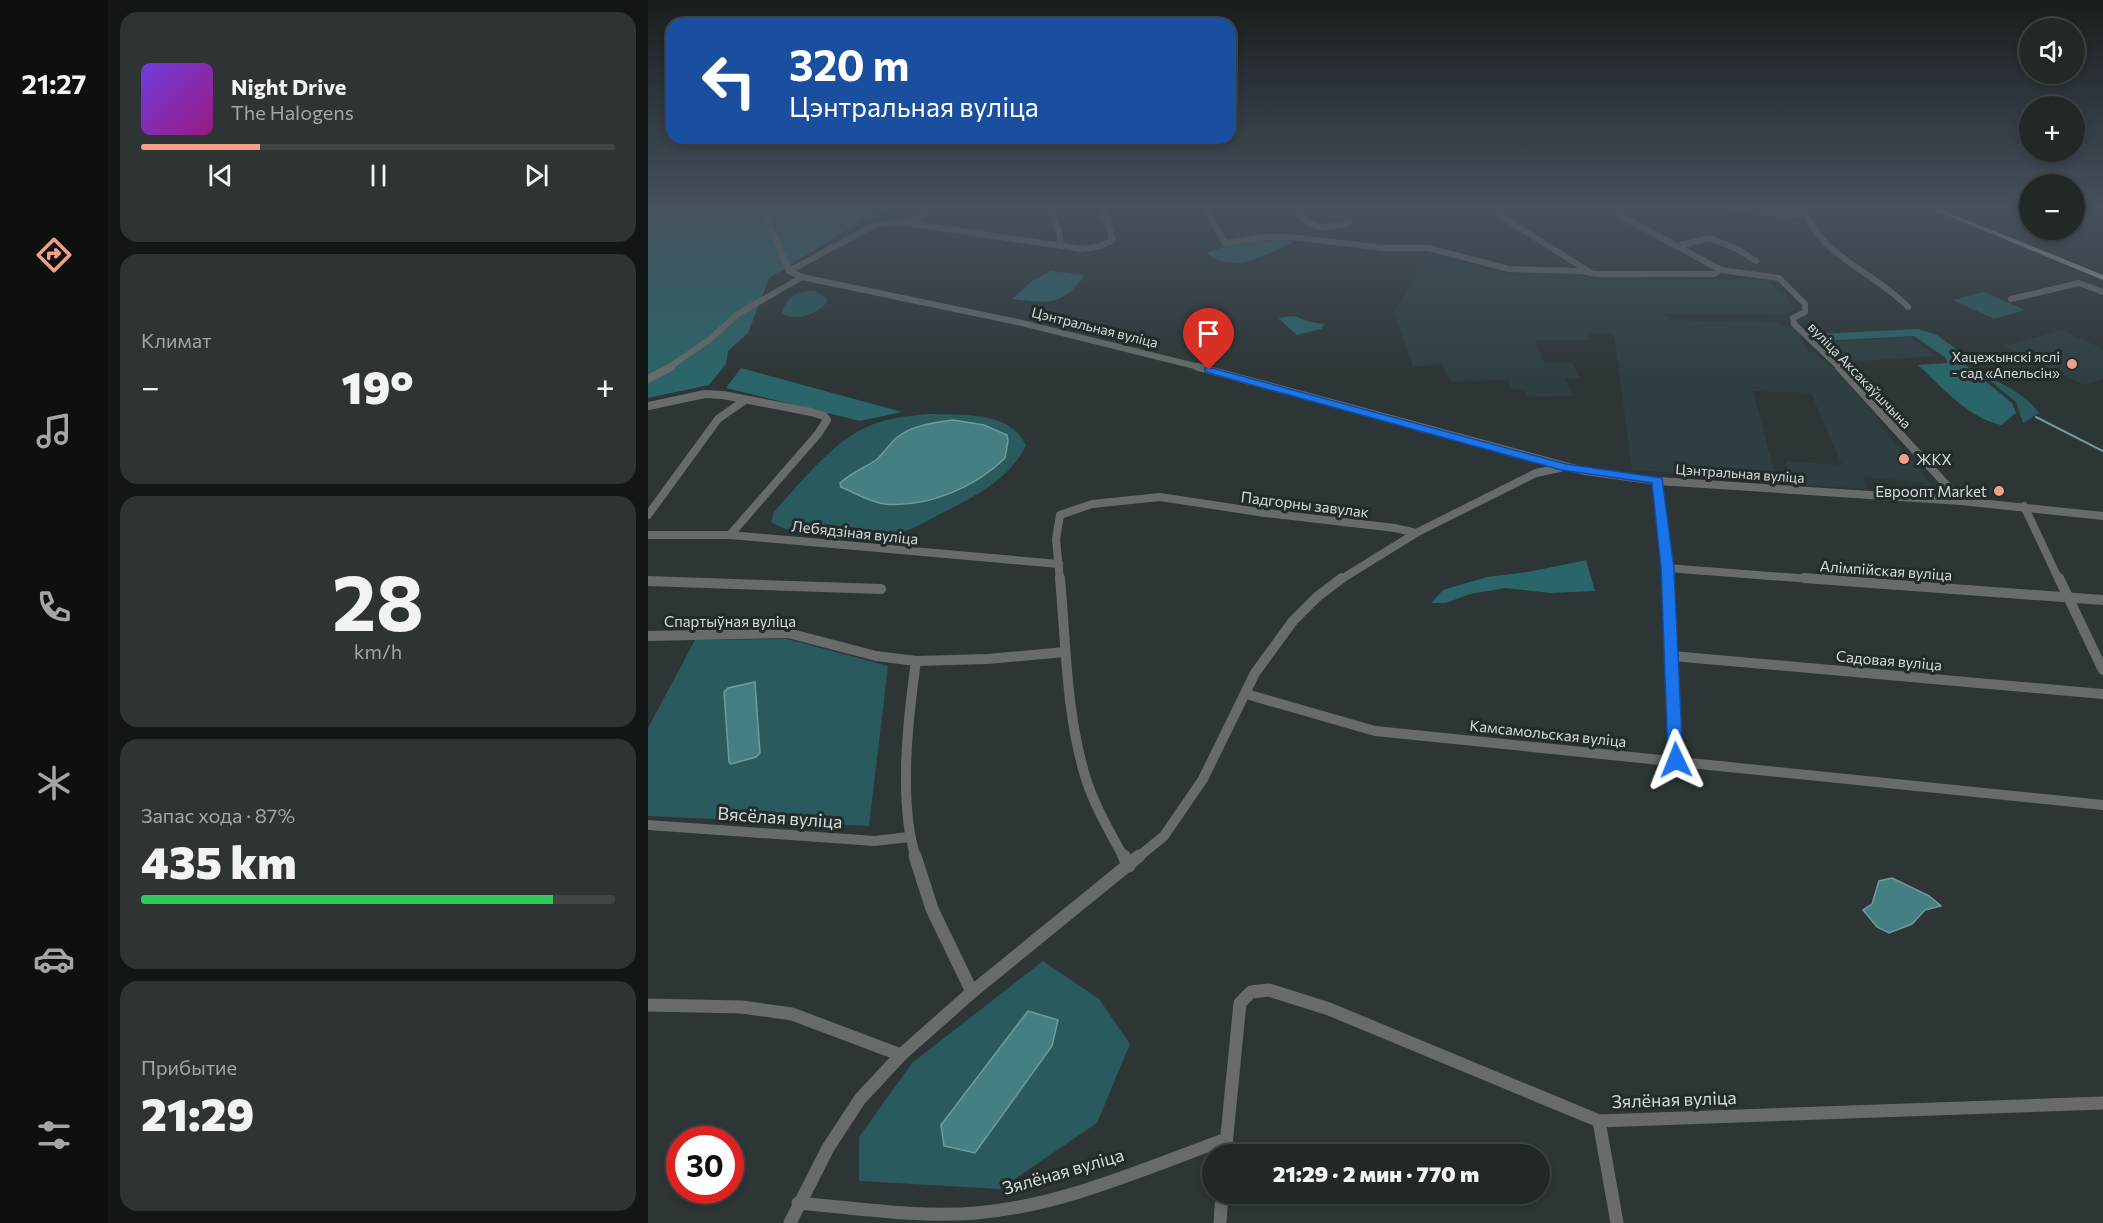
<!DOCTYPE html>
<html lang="ru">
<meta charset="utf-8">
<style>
:root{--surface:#222828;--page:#2e3434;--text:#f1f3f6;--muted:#a2a6a8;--line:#3f4445;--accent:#f39f86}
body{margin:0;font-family:Commissioner,sans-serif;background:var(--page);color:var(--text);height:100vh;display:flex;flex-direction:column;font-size:22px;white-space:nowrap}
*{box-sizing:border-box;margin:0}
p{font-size:20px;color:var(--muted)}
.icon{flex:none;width:33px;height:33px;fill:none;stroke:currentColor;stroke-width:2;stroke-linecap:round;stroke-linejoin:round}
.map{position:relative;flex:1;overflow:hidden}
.sheet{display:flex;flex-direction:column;gap:12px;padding:12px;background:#131616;width:540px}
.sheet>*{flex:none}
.guide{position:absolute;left:18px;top:18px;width:570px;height:126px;border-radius:18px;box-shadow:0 3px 9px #0003,0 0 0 2px var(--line);background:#1a4fa0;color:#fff;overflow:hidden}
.tools{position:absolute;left:1371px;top:18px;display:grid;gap:12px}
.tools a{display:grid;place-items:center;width:66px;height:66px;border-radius:50%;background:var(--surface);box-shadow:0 3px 9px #0003,0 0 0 2px var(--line);font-size:30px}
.speed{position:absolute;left:18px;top:1126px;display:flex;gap:12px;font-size:30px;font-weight:700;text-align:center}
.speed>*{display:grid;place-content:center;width:78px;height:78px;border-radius:50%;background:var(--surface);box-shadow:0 3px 9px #0003,0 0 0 2px var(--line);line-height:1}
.speed .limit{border:9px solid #d22;background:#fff;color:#111}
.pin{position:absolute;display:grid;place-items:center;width:51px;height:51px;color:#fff;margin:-62px -26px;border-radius:50% 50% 50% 0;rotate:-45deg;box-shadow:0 0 6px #0007}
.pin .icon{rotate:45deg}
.me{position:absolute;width:66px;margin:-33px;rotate:358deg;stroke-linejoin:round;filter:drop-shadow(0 0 4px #0008)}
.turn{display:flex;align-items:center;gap:21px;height:126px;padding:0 24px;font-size:27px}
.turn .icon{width:78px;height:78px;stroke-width:2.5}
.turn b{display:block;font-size:42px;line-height:51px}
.big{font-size:45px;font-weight:800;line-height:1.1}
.sheet .tile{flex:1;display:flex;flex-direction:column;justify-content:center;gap:9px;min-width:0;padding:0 21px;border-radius:18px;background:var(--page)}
.sheet .dial{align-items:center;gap:0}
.dial b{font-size:78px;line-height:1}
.song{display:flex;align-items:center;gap:18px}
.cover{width:72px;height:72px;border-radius:9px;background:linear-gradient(135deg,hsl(260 70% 55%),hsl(310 70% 35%))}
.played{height:6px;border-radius:3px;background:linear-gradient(90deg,var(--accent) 25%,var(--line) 25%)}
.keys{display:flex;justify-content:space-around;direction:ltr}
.heat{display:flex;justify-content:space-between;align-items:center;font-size:33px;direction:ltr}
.charge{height:9px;border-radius:4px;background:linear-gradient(90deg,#34c759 87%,var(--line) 0)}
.trip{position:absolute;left:554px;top:1144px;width:348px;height:60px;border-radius:30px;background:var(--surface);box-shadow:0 3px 9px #0003,0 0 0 2px var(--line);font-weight:800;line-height:60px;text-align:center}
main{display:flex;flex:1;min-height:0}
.menu{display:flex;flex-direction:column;width:108px;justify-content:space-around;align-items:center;background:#0e1010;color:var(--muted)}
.menu .icon{width:42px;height:42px}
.menu .on{color:var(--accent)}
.menu b{font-size:27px;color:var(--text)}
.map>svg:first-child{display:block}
.built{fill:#2f3f41}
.green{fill:#295a5e}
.forest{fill:#2a6569}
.water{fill:#457f83;stroke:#709b9d;stroke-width:1.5}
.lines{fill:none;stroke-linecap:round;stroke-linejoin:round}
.stream{stroke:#709b9d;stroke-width:2}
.minor-far3{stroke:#676b6b;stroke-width:6}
.minor-far2{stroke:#676b6b;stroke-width:8}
.minor-far1{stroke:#676b6b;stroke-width:10}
.minor{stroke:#676b6b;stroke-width:13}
.major{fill:#99a1a2;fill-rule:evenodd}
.route{fill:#1a73e8;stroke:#114b97;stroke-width:1.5}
.poi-dot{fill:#f39f86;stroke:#232b2c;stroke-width:2}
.labels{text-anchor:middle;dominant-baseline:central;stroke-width:6;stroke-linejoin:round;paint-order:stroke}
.far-street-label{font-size:14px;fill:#d6dbdb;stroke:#232b2c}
.far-poi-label{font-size:14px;fill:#d6dbdb;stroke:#232b2c;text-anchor:end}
.poi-label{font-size:15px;fill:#d6dbdb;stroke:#232b2c;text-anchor:start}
.street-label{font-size:15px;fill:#d6dbdb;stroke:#232b2c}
.near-street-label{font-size:18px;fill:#d6dbdb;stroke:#232b2c}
</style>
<main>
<nav class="menu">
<b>21:27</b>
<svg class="icon on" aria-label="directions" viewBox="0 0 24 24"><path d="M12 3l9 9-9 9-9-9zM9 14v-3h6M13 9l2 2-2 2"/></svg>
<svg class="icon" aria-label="music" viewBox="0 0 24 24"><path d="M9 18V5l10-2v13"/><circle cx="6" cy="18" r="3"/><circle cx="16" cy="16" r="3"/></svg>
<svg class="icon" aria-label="phone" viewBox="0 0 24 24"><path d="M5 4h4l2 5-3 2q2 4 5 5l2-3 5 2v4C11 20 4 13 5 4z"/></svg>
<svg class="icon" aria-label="climate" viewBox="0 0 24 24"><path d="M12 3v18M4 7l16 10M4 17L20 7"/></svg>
<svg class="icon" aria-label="car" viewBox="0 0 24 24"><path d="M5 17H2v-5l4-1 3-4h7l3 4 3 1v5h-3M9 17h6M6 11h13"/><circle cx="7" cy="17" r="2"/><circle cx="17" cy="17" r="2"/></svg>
<svg class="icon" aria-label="filters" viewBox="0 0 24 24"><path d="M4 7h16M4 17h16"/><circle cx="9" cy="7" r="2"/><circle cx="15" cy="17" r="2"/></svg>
</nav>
<section class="sheet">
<div class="tile">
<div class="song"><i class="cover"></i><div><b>Night Drive</b><p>The Halogens</p></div></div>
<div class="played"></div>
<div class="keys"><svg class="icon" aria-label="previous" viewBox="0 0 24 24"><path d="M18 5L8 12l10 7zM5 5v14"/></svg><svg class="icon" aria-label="pause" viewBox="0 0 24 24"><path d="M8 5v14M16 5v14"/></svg><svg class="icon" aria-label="next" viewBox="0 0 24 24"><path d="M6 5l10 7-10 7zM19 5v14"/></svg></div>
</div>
<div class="tile"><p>Климат</p>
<div class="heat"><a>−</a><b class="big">19°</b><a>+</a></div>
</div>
<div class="tile dial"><b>28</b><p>km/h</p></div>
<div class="tile"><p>Запас хода · 87%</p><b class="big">435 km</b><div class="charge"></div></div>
<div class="tile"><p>Прибытие</p><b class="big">21:29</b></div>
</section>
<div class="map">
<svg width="1455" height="1223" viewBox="0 0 1455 1223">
<rect width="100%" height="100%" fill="#2d3536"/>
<g class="built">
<path d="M780,255L865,275L877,272L934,273L936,277L1122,280L1131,292L1136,293L1146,309L1136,315L1015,313L1021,320L1130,323L1145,329L1151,334L1160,352H1167L1173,359L1180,362L1232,420L1230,423L1265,462H1268L1283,486L1278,487L1274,482L1215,477L1218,489L1144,484L1137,461L1194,465L1163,393L1105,391L1128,479L984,470L966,334L939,333L941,340H887L896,362L925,363L932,378L918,379L925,396L879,397L876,389H864L860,380L802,382L794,364L765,367L746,312Z"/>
<path d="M1414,330L1455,349V379L1436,385L1356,346Z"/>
<path d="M1263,337L1289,356L1199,362L1180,342Z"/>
</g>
<g class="green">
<path d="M166,291L179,298V302C169,314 148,323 134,313C139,296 148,291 166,291Z"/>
<path d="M1336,292L1377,310L1346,319L1305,300Z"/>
<path d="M1331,372C1352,383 1377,393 1391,413L1375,423L1368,402Z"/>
<path d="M278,414C310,415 364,410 378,446C360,480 328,496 294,513C282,519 270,527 257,531C222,541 153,541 123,522L126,512C154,481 190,434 232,422C247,417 263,416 278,414Z"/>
<path d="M139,639L240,666L221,826L0,816V728L47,640Z"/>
<path d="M395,961L451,999L482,1044L449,1123L352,1189L211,1181V1137L264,1063Z"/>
</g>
<g class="forest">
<path d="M0,207H253L217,219L121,278L100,333L80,351L78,364L61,385L0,398Z"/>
<path d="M644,240V243C617,255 585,275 559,253C585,241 615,241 644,240Z"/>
<path d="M403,271L437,275C413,307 400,303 364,299L384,281Z"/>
<path d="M646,316L662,322L677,324L673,329L649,335L630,318Z"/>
<path d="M1270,329L1289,335L1308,349L1319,366L1364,403L1368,413L1353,425C1319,417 1294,387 1270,365L1299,363L1298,358L1266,336L1173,341L1168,334Z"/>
<path d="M93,368L254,412L212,421L78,388Z"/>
<path d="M938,560L947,591L903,593L857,588L822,594L798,603H783L795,590L839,577L880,572Z"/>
</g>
<g class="water">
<path d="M305,420L336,425L359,435L360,441L357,458C328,487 279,508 237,504C222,502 207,493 193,487L192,483C203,473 216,468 228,460C235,454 240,446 247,439C263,425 285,423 305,420Z"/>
<path d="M107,682L112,753L108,757L83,764L81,762L76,692L80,688Z"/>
<path d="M1244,878L1281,896L1293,906L1277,910L1264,924L1241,933L1229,927L1215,910L1224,904L1231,881Z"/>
<path d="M380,1011L410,1020L404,1046L327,1153L296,1146L293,1125Z"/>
</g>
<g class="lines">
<path class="stream" d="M1388,417L1455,451"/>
<g class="minor-far3">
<path d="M114,207L141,271"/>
<path d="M403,207L413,240L408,245"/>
<path d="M557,207L577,243L615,237H642L737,248H780L861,269L934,271L948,274H1066L1073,270"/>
<path d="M644,207C663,229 673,231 701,222"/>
<path d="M839,207L940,271"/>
<path d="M957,207L1073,270L1131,278L1157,304V312L1145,318L1146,324L1192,368"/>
<path d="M1075,207L1157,216"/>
<path d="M1155,207C1173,258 1225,270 1260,307"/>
<path d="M260,223L291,207"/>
<path d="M1029,246L1062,238L1089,249L1108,261"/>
<path d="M141,271L154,277L374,323L555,368"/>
<path d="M141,271L228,224L260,223L434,249L453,246L465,240L454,207"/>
<path d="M1363,299L1431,283L1455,292"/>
<path d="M20,368L61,340L90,314L154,277"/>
</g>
<g class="minor-far2">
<path d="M550,367L936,471L1010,481L1313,501L1455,516"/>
<path d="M1191,367L1313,501"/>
<path d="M0,379L23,367"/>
<path d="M0,406L57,394L75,395L163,412L176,416L179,420L170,434L82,535"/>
<path d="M1010,481L1020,580"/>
<path d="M1376,506L1411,580"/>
<path d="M0,515L70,419L97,400"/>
<path d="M0,535H82L411,564"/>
<path d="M1019,568L1176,580"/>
<path d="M412,580L408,539L412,515L444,504L512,497L617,513L747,528L768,533"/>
<path d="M692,580L768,533L888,473L912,468"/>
</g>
<g class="minor-far1">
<path d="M412,578C418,644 418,715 438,779C447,807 462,832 476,858"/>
<path d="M1019,578L1028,760"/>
<path d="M1156,578L1455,600"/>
<path d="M1411,578L1455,670"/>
<path d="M0,581L233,589"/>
<path d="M0,636L140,633L228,656L268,661L340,659L417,652"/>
<path d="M1024,656L1455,694"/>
<path d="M598,694L727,731L1455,805"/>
<path d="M0,825L227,841L261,837"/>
<path d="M268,858C250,803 260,719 268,661"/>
<path d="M489,858L516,836L555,779L607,673L645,621L669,597L694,578"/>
</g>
<g class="minor">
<path d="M267,856L284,909L324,992"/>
<path d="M476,856L481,866"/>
<path d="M0,1005L94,1007L144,1014L253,1055"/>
<path d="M951,1121L969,1223"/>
<path d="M577,1155L592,1003L603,992L621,990L681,1009L951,1121L1455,1103"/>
<path d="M150,1203C209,1208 269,1218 328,1213C414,1206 498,1168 578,1139"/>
<path d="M142,1223L180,1148L212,1099L253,1055L324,992L491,856"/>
<path d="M572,1223L574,1194"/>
</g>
<path class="major" d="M1279,207H1287L1455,275V280Z"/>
</g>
<linearGradient id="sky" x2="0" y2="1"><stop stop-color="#191d1e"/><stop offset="0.55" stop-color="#46515d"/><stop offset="1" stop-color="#46515d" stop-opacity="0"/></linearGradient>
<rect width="1455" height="378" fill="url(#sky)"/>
<path class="route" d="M557,368H564L918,464L1014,478L1026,568L1035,760L1033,764H1022L1020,760L1013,568L1004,483L913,470L557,372Z"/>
<g class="poi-dot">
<circle cx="1424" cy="364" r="6"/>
<circle cx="1256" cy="459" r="6"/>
<circle cx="1351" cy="491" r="6"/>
</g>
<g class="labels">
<g class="far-street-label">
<text transform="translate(447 327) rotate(14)">Цэнтральная вуліца</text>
<text transform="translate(1212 375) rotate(46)">вуліца Аксакаўшчына</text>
<text transform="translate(1092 473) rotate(4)">Цэнтральная вуліца</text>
</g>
<g class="far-poi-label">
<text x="1412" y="356">Хацежынскі яслі<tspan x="1412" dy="16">- сад «Апельсін»</tspan></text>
</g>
<g class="poi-label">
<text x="1268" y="459">ЖКХ</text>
<text x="1339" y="491" text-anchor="end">Евроопт Market</text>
</g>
<g class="street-label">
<text transform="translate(657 504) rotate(7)">Падгорны завулак</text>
<text transform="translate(207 532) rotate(6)">Лебядзіная вуліца</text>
<text transform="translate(1238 570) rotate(4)">Алімпійская вуліца</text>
<text x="82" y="621">Спартыўная вуліца</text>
<text transform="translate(1241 660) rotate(5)">Садовая вуліца</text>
<text transform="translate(900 733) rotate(6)">Камсамольская вуліца</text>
</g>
<g class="near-street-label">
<text transform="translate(132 817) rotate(4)">Вясёлая вуліца</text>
<text transform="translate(1026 1099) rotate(-2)">Зялёная вуліца</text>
<text transform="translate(415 1171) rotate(-16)">Зялёная вуліца</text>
</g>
</g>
</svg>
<div class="tools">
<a><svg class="icon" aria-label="sound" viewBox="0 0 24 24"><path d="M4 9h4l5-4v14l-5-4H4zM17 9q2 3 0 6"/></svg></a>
<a>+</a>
<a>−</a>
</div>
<div class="speed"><div class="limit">30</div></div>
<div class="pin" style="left:561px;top:370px;background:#d93025"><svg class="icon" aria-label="arrive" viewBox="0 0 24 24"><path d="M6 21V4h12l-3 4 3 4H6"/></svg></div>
<svg class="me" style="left:1028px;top:760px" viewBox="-20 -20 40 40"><path d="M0-17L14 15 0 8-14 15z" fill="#1a73e8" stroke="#fff" stroke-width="4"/></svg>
<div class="trip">21:29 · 2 мин · 770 m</div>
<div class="guide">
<div class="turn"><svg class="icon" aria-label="left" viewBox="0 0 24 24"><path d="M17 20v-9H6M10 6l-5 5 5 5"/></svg><div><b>320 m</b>Цэнтральная вуліца</div></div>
</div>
</div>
</main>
